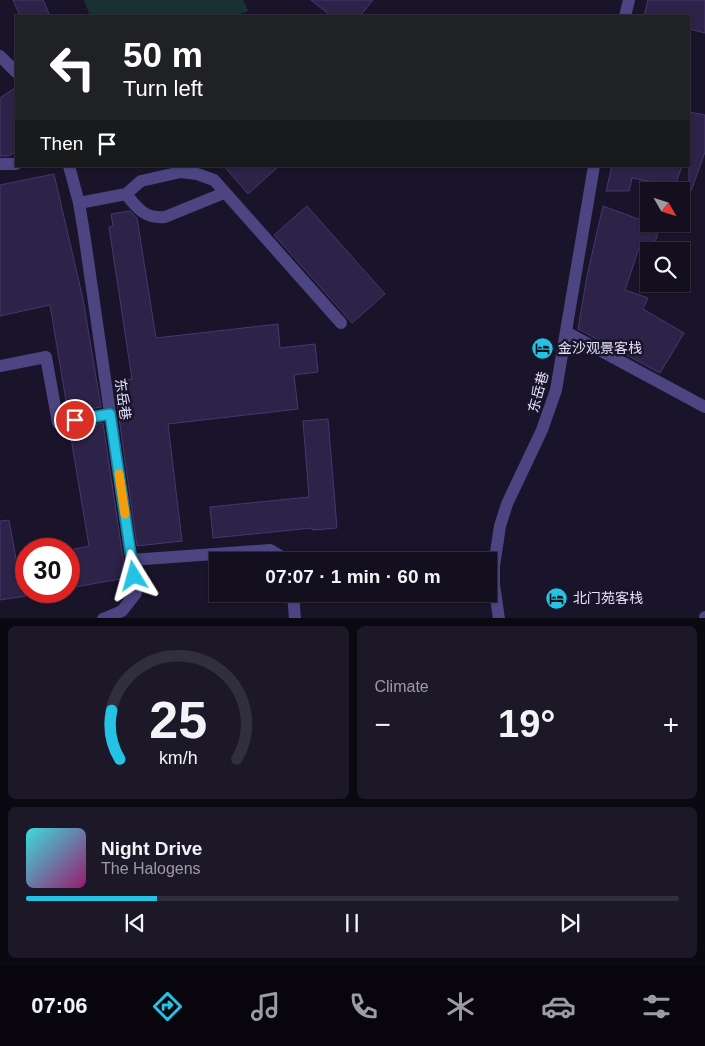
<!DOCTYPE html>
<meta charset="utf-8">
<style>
:root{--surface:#130f1f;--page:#1c1828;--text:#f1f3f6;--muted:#9d9ca4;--line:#322f3d;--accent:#24c2e3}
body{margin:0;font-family:Helvetica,"Noto Sans SC",sans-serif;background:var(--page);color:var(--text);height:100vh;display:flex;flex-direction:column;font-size:19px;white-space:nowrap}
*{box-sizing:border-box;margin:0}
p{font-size:16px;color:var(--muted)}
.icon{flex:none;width:28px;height:28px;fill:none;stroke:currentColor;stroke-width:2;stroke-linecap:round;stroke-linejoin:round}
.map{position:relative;height:618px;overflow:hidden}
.details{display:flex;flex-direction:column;gap:8px;padding:8px;background:#0a0811;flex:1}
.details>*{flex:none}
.hud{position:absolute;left:15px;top:15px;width:675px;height:152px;border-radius:0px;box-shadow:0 1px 4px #0004,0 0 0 1px var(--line);background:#202124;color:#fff;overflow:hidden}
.needle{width:32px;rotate:129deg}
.tools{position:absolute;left:640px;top:182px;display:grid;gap:10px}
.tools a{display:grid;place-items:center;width:50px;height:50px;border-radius:0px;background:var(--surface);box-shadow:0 1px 4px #0004,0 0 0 1px var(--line);font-size:25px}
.speed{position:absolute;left:15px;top:538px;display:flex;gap:10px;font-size:25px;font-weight:700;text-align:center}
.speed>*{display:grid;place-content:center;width:65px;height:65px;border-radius:50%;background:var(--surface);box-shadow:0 1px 4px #0004,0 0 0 1px var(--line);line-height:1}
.speed .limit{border:8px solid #d22;background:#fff;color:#111}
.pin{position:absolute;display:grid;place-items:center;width:42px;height:42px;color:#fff;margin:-21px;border:2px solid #fff;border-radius:50%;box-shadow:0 1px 5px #0007}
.me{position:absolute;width:55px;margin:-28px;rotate:352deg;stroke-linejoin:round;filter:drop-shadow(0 0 4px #0008)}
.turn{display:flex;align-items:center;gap:18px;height:105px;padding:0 25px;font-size:22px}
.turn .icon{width:65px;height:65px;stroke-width:2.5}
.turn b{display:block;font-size:35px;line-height:42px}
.then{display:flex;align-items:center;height:48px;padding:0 25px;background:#0003;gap:10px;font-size:19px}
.big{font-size:38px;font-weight:600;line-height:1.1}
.details .tile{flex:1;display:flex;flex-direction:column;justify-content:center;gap:8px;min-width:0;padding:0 18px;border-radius:8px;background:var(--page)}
.details .dial{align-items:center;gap:0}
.dial svg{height:130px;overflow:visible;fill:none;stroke:var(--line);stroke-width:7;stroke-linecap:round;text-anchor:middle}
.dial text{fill:var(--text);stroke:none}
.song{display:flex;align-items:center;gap:15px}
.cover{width:60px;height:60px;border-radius:8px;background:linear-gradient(135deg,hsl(180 70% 55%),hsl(320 70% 35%))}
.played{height:5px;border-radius:2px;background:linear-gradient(90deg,var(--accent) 20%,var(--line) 20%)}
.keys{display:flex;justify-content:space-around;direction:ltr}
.heat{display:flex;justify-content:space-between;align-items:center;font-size:28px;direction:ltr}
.details .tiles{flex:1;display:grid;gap:8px;grid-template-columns:1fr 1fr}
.tile:last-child{grid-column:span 2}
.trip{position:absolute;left:209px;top:552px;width:288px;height:50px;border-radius:0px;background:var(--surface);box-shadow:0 1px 4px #0004,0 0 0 1px var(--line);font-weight:600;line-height:50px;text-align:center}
.dock{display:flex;height:80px;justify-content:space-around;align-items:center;background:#08060c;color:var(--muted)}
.dock .icon{width:35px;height:35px}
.dock .selected{color:var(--accent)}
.dock b{font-size:22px;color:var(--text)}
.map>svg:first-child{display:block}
.green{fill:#183132}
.building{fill:#2d2247;stroke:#473770}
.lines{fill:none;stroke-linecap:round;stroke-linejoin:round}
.minor{stroke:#4c4582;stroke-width:12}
.route-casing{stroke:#177e94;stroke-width:12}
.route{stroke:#24c2e3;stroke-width:9}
.slow{stroke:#f59e0b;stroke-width:9}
.labels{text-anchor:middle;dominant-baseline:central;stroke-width:5;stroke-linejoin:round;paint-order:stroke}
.poi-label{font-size:14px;fill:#e5e0fb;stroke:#191429;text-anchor:start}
.street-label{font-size:14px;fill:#e5e0fb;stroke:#191429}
</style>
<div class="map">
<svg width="705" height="619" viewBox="0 0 705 619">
<rect width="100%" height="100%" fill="#191429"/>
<path class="green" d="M84,0H243L248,11L235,16H90Z"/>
<g class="building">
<path d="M13,0H43L50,16H20Z"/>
<path d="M311,0H373L360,16H331Z"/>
<path d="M648,0H705V33L689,29V16H644Z"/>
<path d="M16,87V151L9,156H0V98Z"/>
<path d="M689,112L705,115V152L691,191L689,190Z"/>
<path d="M224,166H279L248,194Z"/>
<path d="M612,166H682L675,186L632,178L629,191H606Z"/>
<path d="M54,174L83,299L101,407L68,413L50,305L0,316V185Z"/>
<path d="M307,206L385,294L352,323L274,235Z"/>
<path d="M603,206L660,227L652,251L649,252L639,248L625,290L648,298L643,309L684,333L660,373L578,329L587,276Z"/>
<path d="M130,211L137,218L156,338L278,324L280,348L315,344L318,372L294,375L298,409L168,424L182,541L137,546L114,382L132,379L109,227L113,226L111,214Z"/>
<path d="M328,419L337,528L312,530V528L213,538L210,507L309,497L303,421Z"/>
<path d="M103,423L126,578L69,588V550L89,546L70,432H72L71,429Z"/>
<path d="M9,520L16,559L26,557V596L0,600V521Z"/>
</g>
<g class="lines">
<g class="minor">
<path d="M625,16L629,0"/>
<path d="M0,56L16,72"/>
<path d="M0,164H16"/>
<path d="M69,166L79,203L84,233L136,593L122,611L103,619"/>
<path d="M126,194C137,208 145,219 165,217L224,193"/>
<path d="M79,203L126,194L141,181L181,172L197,174L214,180L341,323"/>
<path d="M566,332L705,407"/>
<path d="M0,366L46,357L58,423L110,414"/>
<path d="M131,560L270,550L282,557L286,561"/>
<path d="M293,594L295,619"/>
<path d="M499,619L494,584V566L500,526L507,504L542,430L556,390L594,166"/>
<path d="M705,619V617"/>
</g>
</g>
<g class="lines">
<defs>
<path id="route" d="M75,420L110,414L134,576"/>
</defs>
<use href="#route" class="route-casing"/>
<use href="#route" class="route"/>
<path class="slow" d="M119,474L125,514"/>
</g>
<defs>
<symbol id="hotel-disc" viewBox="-11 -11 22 22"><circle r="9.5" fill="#24c2e3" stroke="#191429"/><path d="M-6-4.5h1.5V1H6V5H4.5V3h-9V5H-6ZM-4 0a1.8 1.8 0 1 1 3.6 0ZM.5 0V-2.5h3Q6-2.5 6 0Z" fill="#111"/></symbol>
</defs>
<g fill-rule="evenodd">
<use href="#hotel-disc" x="530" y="336" width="25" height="25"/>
<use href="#hotel-disc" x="544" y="586" width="25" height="25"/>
</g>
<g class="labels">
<g class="poi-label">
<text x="558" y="348">金沙观景客栈</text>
<text x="573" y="598">北门苑客栈</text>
</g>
<g class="street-label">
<text transform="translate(538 392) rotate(-75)">东岳巷</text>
<text transform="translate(123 399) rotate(82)">东岳巷</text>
</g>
</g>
</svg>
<div class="tools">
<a><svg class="needle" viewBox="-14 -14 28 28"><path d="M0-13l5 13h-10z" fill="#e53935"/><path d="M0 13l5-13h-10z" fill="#9d9ca4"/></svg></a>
<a><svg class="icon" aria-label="search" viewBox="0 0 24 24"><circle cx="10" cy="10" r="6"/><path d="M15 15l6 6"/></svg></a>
</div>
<div class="speed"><div class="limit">30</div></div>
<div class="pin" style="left:75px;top:420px;background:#d93025"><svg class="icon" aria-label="arrive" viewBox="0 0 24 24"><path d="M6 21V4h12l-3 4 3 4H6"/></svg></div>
<svg class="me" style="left:134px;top:576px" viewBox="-20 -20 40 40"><path d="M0-17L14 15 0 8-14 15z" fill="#24c2e3" stroke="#fff" stroke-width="4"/></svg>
<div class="trip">07:07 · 1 min · 60 m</div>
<div class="hud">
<div class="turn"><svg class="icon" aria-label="left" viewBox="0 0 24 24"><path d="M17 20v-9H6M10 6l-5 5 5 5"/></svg><div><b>50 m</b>Turn left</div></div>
<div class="then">Then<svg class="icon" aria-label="arrive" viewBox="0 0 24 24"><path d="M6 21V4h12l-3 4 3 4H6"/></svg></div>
</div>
</div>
<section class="details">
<div class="tiles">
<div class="tile dial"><svg viewBox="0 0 100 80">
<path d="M14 69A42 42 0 1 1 86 69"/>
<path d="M14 69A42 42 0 0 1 9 39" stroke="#24c2e3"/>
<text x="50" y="56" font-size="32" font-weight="700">25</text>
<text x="50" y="72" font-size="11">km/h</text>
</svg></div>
<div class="tile"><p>Climate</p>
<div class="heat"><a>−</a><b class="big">19°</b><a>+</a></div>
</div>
<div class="tile">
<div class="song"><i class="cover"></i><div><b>Night Drive</b><p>The Halogens</p></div></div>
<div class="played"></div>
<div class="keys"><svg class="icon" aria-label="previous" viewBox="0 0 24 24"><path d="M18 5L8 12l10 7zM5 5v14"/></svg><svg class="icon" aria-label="pause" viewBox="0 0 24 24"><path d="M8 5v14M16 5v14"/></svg><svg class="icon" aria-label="next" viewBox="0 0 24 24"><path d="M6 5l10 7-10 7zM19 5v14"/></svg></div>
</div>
</div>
</section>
<nav class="dock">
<b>07:06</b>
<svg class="icon selected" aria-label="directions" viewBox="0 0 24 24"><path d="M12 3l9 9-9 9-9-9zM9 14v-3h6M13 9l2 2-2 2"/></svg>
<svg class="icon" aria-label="music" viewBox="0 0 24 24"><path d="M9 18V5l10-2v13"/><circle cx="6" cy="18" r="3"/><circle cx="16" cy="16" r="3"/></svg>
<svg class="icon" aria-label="phone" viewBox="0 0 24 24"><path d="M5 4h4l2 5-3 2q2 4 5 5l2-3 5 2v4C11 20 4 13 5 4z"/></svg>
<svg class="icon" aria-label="climate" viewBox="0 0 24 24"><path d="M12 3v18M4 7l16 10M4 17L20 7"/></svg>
<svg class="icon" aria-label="car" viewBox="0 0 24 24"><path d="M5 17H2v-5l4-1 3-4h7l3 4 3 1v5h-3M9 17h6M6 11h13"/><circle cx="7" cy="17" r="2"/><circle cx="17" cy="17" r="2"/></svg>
<svg class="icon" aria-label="filters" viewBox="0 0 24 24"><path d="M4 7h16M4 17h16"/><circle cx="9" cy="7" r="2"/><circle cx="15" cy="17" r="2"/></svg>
</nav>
